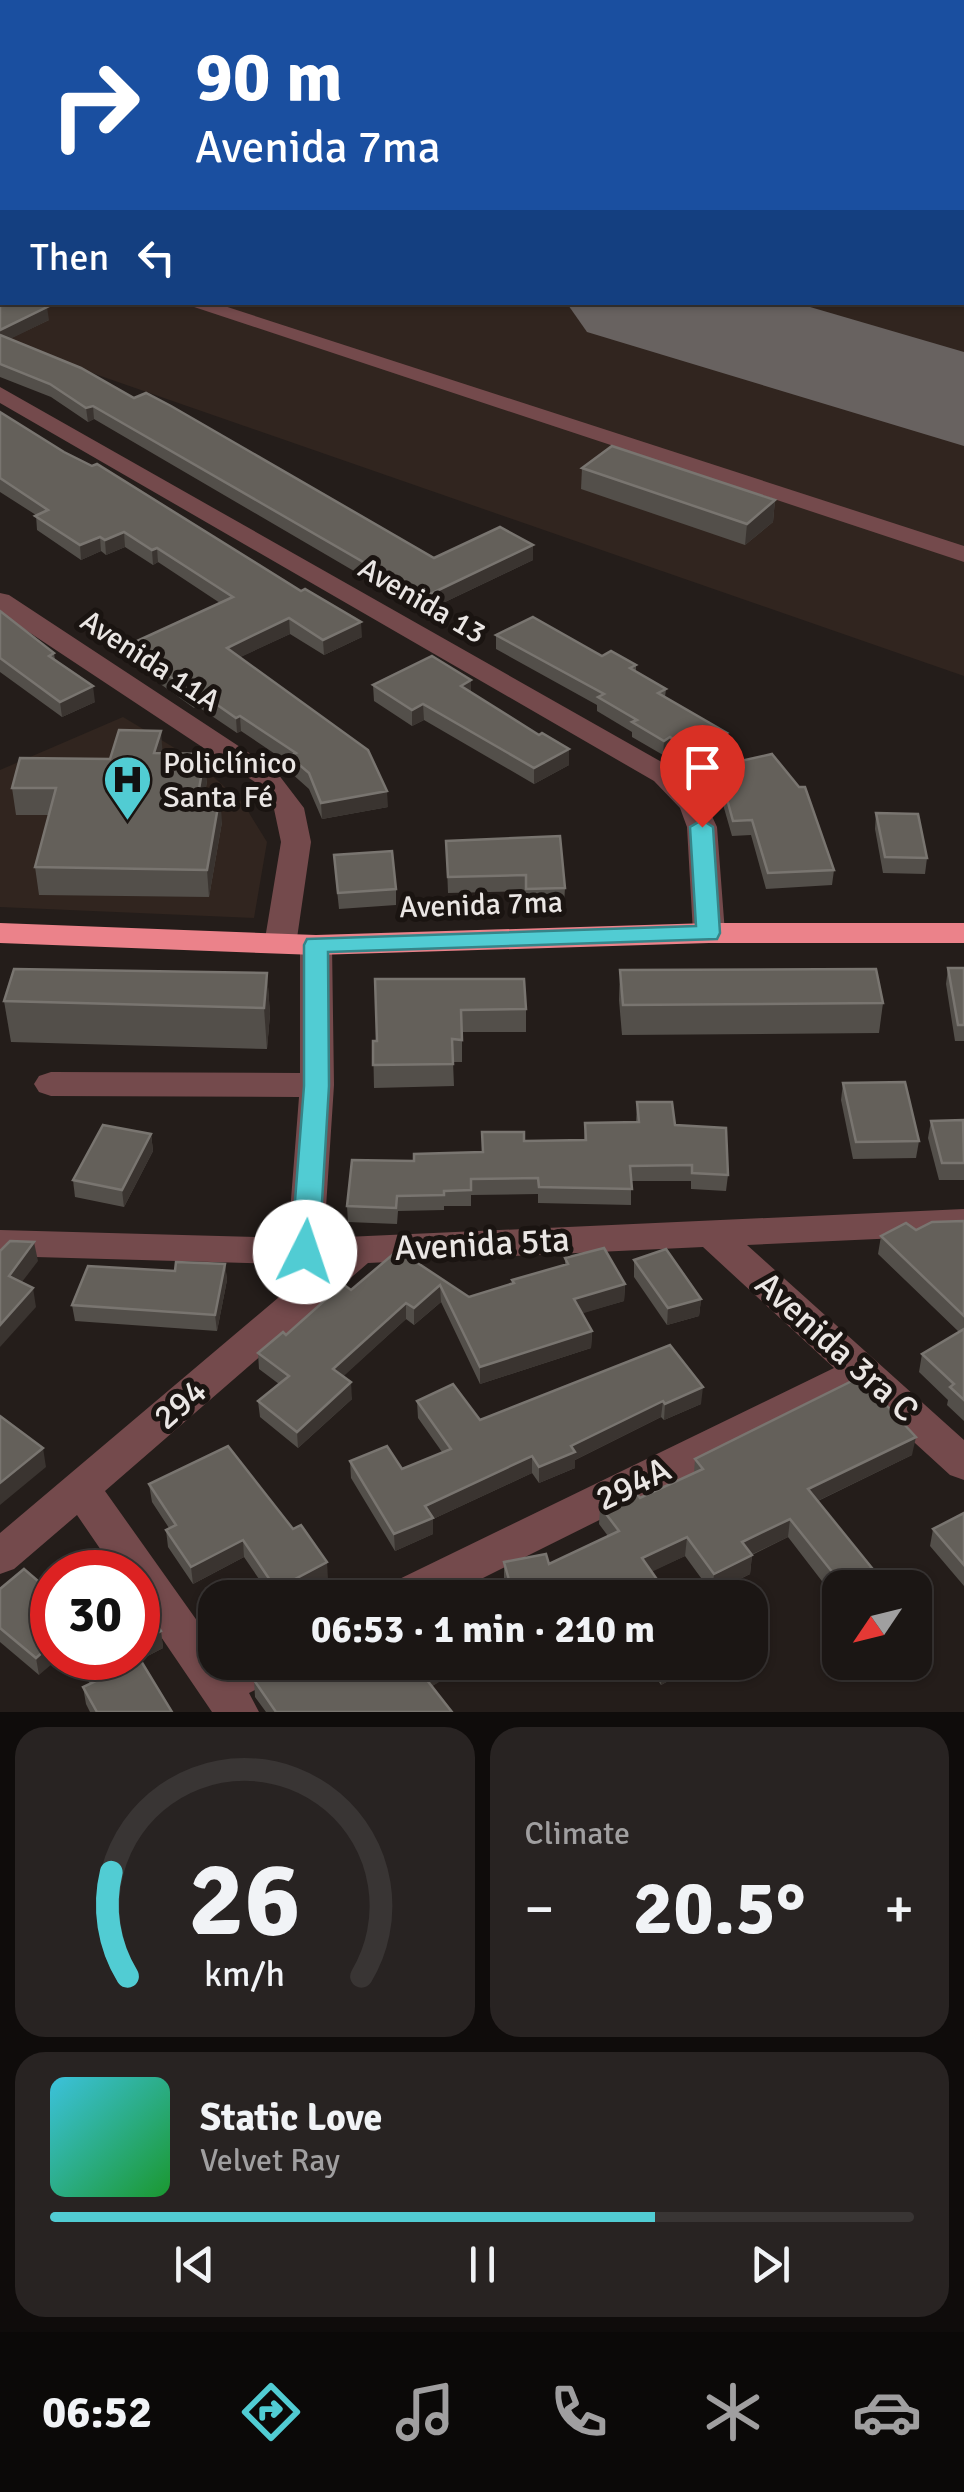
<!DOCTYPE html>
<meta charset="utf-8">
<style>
:root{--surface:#1b1614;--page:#282322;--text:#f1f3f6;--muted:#a09fa0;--line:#393534;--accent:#51ccd3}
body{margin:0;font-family:Signika,sans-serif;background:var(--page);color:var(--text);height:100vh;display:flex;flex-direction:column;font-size:38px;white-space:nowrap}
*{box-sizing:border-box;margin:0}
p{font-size:32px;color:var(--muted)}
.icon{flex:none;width:55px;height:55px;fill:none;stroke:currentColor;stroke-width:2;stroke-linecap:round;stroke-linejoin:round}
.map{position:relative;height:1712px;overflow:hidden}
.sheet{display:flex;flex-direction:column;gap:15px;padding:15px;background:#0f0c0b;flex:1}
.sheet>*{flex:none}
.hud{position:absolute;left:0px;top:0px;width:965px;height:305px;box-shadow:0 2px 8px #0004,0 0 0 2px var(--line);background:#1a4fa0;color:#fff;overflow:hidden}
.needle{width:65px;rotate:235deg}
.fabs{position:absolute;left:822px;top:1570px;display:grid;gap:20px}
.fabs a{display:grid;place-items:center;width:110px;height:110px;border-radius:20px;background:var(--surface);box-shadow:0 2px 8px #0004,0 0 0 2px var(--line);font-size:50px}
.speed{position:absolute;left:30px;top:1550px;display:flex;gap:20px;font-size:50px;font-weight:700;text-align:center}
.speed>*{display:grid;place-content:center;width:130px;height:130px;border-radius:50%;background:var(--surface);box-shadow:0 2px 8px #0004,0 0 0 2px var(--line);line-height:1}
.speed .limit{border:15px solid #d22;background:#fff;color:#111}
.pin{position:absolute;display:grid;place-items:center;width:85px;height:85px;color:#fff;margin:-102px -42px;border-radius:50% 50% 50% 0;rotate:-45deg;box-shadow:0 0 10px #0007}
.pin .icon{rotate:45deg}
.me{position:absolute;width:110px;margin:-55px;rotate:4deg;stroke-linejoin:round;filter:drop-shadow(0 0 8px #0008)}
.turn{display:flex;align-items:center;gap:35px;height:210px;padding:0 30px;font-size:45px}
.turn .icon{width:130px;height:130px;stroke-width:2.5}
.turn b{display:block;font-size:70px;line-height:85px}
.then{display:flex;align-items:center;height:95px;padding:0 30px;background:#0003;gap:20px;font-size:38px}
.big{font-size:75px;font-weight:800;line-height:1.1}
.sheet .card{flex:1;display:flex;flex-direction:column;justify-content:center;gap:15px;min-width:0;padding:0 35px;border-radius:30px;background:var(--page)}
.sheet .dial{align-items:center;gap:0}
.dial svg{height:260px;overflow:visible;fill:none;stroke:var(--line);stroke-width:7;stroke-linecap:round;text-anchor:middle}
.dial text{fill:var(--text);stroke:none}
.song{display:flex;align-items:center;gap:30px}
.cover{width:120px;height:120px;border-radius:15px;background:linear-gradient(135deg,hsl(190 70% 55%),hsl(130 70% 35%))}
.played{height:10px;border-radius:5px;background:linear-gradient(90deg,var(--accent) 70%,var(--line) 70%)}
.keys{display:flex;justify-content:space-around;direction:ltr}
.heat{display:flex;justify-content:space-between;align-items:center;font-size:55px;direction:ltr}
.sheet .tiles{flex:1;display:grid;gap:15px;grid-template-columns:1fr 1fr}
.card:last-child{grid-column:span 2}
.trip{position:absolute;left:198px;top:1580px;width:570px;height:100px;border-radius:30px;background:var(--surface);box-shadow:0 2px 8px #0004,0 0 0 2px var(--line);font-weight:800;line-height:100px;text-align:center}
.menu{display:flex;height:160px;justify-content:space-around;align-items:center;background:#0b0908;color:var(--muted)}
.menu .icon{width:70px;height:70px}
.menu .current{color:var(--accent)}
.menu b{font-size:45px;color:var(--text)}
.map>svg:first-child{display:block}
.built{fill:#31251f}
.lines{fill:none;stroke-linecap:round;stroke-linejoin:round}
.runway{fill:#686260;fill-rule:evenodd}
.minor{fill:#744a4c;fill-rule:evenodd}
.highway{fill:#eb828a;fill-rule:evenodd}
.wall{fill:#534f4a}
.shaded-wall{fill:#3a3430}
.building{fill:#64605a;stroke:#797570;stroke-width:2.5}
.route{fill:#51ccd3;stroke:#358589;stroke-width:2.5}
.labels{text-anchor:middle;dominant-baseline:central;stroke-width:10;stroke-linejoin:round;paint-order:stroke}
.street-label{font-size:30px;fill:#eae6e4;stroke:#1a1411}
.poi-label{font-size:30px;fill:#eae6e4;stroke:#1a1411;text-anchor:start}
.near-street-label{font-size:35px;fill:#eae6e4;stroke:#1a1411}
</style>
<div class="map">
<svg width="964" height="1712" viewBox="0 0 964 1712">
<rect width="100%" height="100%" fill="#241d1a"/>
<g class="built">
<path d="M0,35L2,302H948L964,306V676L0,341Z"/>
<path d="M123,717L193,759L243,803L267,842L254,918L0,907V770Z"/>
</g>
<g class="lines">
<g class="runway">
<path d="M0,76L2,77V151L0,150Z"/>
<path d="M566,302H793L964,352V446L587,332Z"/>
</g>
<g class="minor">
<path d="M173,0H201L202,2H174Z"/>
<rect x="962" y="86" width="2" height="10"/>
<path d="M0,232L2,233V245H0Z"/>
<rect x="962" y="288" width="2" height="13"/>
<path d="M179,302H212L964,546V562Z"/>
<path d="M0,387L674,769L704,799L717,827L725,933L720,940H698L693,933L687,827L680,808L654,781L0,403Z"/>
<path d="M0,593L9,595L275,770L304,808L311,842L296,945L291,952H269L264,945L281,842L274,809L255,782L0,613Z"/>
<path d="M316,935L327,938L332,945L334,1085L324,1238L964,1209V1235L747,1245L964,1440V1480L950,1475L858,1391L443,1598H381L387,1585L834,1368L703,1247L368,1263L105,1491L215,1646V1662H290L284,1675L249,1693L259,1712H212L138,1603V1572H116L77,1515L14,1569L0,1574V1533L317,1265L0,1256V1230L288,1238L299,1097L51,1096L39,1092L34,1084L39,1076L51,1072L300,1073V945L305,938Z"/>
</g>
<path class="highway" d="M0,923L316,935L709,923H964V943H709L316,955L0,943Z"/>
</g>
<g class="wall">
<path d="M0,300L49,320L9,339L134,398L434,558L533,545V560L424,612L94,419L88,422L51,397L0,377Z"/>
<path d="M0,412L362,637L324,655L290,634L240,657L388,807L322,819L309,789L290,772V764L241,731L237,733L197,706L194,708L128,661L126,646L220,603L158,562L153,565L125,547L106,555L101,551L81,560L37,530L36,515L0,492Z"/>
<path d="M582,468L775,500L773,522L745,545L581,489Z"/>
<path d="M0,611L54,653L55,660L95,702L62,717L0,672Z"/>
<path d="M496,635L602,656L636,665V672L666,689L665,697L727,733L725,747L692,766L669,752L663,755L632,737V732L597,711V705L496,649Z"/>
<path d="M373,685L471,692L569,765L534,784L424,720L412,726L374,701Z"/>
<path d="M163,753L207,780L205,795L222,822L209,897L39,895L35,867L49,815H16L12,788L110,759Z"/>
<path d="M718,766L799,787L834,870L832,885L766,889L751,835L732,836L716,780Z"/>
<path d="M876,813L927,858L925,874L883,873L875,829Z"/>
<path d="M446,841L565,888L564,905H526L525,891L448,893Z"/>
<path d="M335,871L396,889V905L339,909Z"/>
<path d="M948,968H964V1041H955L946,984Z"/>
<path d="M620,970L883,1003L879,1033L622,1035L619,1000Z"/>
<path d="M267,973L270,1014L267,1049L11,1042L4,1001Z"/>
<path d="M375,979L526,1009V1032H462V1062H453L454,1086L374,1088L373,1041H377Z"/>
<path d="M843,1083L919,1141L916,1158L853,1159L841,1100Z"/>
<path d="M637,1102L675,1125L728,1175L726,1191L691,1189V1181H631V1205L538,1203V1194L471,1195V1206H444V1210L398,1211L397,1224L348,1222L347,1206L414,1161L482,1152L524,1141L584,1140L585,1123L636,1122Z"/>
<path d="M931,1121L964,1123V1180H939L928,1138Z"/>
<path d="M151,1134L153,1151L124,1207L75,1197L73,1180Z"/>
<path d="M964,1221V1421L947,1405L948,1400L919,1372L922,1354L959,1332L878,1254L881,1236Z"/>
<path d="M398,1250L469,1297L512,1284V1280L565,1265V1258L625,1284L624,1301L582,1313L592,1331L591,1348L480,1384L441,1302L414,1325L406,1319L343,1376L352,1399L298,1448L260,1417L258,1401L279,1384L259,1369L258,1353L351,1290Z"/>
<path d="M634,1260L701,1299L699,1316L667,1325L634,1277Z"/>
<path d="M225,1264L227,1280L217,1331L75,1321L72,1305L175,1271Z"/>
<path d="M670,1345L701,1404L664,1420L661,1417L575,1460V1468L539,1483L532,1473L433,1519V1534L395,1551L351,1478L350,1461L402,1469L442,1452L418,1418L417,1401L480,1420Z"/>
<path d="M912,1455L818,1501L872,1568L869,1587L840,1588V1601L838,1602L788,1537L752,1555L750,1574L712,1593L685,1556L652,1571L670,1598H509L504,1580V1562L549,1564L608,1536L599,1524L600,1506L640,1498L694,1473L695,1459Z"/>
<path d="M149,1484L328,1579L293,1598H272L244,1557L193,1584L168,1547L166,1530L169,1528L152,1502Z"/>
<path d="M964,1513V1586L930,1546L933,1529Z"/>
<path d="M0,1589L52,1593L39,1675L0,1642Z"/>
<path d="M161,1631L163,1648L140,1660L172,1712H90L86,1704L83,1687L90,1684L74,1658H138Z"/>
<path d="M283,1662H471L432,1686L452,1712H266L255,1697L254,1680Z"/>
<path d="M645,1662H703L661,1685Z"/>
</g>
<g class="shaded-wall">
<path d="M47,307L49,320L0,344V330Z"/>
<path d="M93,406L94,419L88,422L86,408Z"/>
<path d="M775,500L773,522L745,545L747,524Z"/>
<path d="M124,532L125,547L106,555L105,540Z"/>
<path d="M100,537L101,551L81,560L80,545Z"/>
<path d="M533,545V560L424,612V597Z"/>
<path d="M157,548L158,562L153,565L152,550Z"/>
<path d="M289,618L290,634L228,663L227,648Z"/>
<path d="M361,622L362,637L324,655L323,640Z"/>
<path d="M471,680V696L461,686Z"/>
<path d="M93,686L95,702L62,717L60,702Z"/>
<path d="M196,690L197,706L194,708L192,692Z"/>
<path d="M423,704L424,720L412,726V710Z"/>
<path d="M240,716L241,731L237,733L236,718Z"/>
<path d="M161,731L163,758L154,753Z"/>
<path d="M727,733L725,747L692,766L693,752Z"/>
<path d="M670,737L669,752L663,755L664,741Z"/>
<path d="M569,749V765L534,784V768Z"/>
<path d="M205,754L207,780L200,822L198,795Z"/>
<path d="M387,791L388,807L322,819L321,803Z"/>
<path d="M220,795L222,822L209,897L207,870Z"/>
<path d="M267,973L270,1014L267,1049L264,1008Z"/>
<path d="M151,1134L153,1151L124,1207L122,1190Z"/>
<path d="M34,1242L38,1261L12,1295L9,1276Z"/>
<path d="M225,1264L227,1280L217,1331L215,1315Z"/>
<path d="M625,1284L624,1301L574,1316V1299Z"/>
<path d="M440,1285L441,1302L414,1325V1308Z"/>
<path d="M33,1288L36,1307L0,1347V1325Z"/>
<path d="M701,1299L699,1316L667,1325L668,1308Z"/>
<path d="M406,1303V1319L334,1385L333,1369Z"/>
<path d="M592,1331L591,1348L480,1384V1367Z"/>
<path d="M351,1382L352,1399L298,1448L297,1432Z"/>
<path d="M703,1387L701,1404L664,1420L665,1404Z"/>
<path d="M663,1401L661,1417L575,1460V1468L539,1483V1467L571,1446Z"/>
<path d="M916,1437L912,1455L805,1507L808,1489Z"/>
<path d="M43,1448L46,1467L0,1505V1483Z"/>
<path d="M532,1456V1473L433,1519V1534L395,1551L394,1534L425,1506Z"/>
<path d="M790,1519L788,1537L740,1560L742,1542Z"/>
<path d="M687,1537L685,1556L641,1577L642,1558Z"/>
<path d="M243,1540L244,1557L193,1584L191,1567Z"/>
<path d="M752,1555L750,1574L712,1593L714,1574Z"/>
<path d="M327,1562L328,1579L293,1598H277L276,1589Z"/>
<path d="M872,1568L869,1587L841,1588V1583Z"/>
<path d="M607,1587L606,1598H584Z"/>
<path d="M161,1631L163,1648L134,1663L138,1658V1643Z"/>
<path d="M52,1644V1658H59L39,1675L36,1658Z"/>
<path d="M443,1662H471L423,1692V1675Z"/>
<path d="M670,1662H703L661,1685L662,1667Z"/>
</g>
<g class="building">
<path d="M962,130L964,131V179H962Z"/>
<path d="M2,299V302H36L47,307L0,330V300Z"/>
<path d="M0,335L81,368L134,398L146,393L171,406L434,558L500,527L533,545L424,597L93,406L86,408L50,384L0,364Z"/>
<path d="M0,412L64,452L92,466L97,464L301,591L305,589L361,622L323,640L289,618L227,648L368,750L387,791L321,803L309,773L289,756L296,753L240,716L236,718L196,690L192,692L126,646L233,597L157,548L152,550L124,532L105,540L100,537L80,545L35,516L48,510L0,478Z"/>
<path d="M612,446L775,500L747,524L582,468Z"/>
<path d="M0,611L54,653L49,656L93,686L60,702L0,658Z"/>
<path d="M533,617L602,656L611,651L636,665L630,668L666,689L658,693L727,733L693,752L670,737L664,741L632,722L637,720L598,697L604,694L496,635Z"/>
<path d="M432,656L471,680L461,686L539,735L542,733L569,749L534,768L423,704L412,710L373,685Z"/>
<path d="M119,730L161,731L154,753L205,754L198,795H220L207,870L35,867L56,788H12L20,758L110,759Z"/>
<path d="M772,754L799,787H805L834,870L768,873L752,820L733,821L718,766Z"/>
<path d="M876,813L918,814L927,858L885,857Z"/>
<path d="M560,836L565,888L526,889V875L448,877L446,841Z"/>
<path d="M392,851L396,889L338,893L334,855Z"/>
<path d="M948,968H964V1025H958Z"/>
<path d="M14,969L267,973L264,1008L4,1001Z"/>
<path d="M876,969L883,1003L623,1005L620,970Z"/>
<path d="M375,979H524L526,1009L461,1010L462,1040L452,1039L453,1064L373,1065V1041H377Z"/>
<path d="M905,1082L919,1141L856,1142L843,1083Z"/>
<path d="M637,1102H672L675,1125L726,1128L728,1175L692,1173V1165L630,1166L632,1189L539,1187L538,1178L471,1179V1190L444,1191V1195L397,1196L396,1208L347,1206L352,1160L414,1161V1154L483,1152L482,1132H524V1141L586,1140L585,1123L639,1122Z"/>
<path d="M963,1120L964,1163H942L931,1121Z"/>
<path d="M103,1125L151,1134L122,1190L73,1180Z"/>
<path d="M964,1221V1316L881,1236L906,1223L916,1230L932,1222Z"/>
<path d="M10,1241L34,1242L9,1276L33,1288L0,1325V1251Z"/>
<path d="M604,1248L625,1284L574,1299L592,1331L480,1367L440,1285L414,1308L406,1303L333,1369L351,1382L297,1432L258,1401L289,1376L258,1353L283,1332L286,1335L343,1284L351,1290L398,1250L469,1297L514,1283L512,1280L568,1264L565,1258Z"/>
<path d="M666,1249L701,1299L668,1308L634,1260Z"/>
<path d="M176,1262L225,1264L215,1315L72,1305L88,1266L175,1271Z"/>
<path d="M964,1329V1400L950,1387L954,1384L922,1354Z"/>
<path d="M670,1345L703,1387L665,1404L663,1401L571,1446L575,1452L539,1467L532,1456L425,1506L433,1518L394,1534L350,1461L387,1446L402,1469L451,1449L417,1401L453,1384L480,1420Z"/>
<path d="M860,1377L916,1437L808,1489L872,1568L841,1583L790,1519L742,1542L752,1555L714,1574L687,1537L642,1558L670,1598H614L607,1587L584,1598H514L504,1562L546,1554L549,1564L619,1531L600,1506L633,1489L640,1498L703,1469L695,1459Z"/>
<path d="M0,1416L43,1448L0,1483Z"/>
<path d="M228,1446L293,1529L301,1525L327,1562L276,1589L243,1540L191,1567L166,1530L176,1525L149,1484Z"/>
<path d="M964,1513V1565L933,1529Z"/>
<path d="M24,1569L52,1593V1644L36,1658L0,1628V1589Z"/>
<path d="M447,1583L459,1598H410L408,1595L425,1585Z"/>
<path d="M146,1608L161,1631L138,1643V1612Z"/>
<path d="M138,1656L172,1712H97L83,1687L96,1681L82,1658H138Z"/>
<path d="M283,1662H443L423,1675L452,1712H276L254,1680Z"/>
</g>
<path class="route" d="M702,820L713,827L720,933L717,939L328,952L329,1086L319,1252L315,1259H295L291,1252L304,1086V945L307,939L696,926L690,827Z"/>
<defs>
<symbol id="hospital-pin" viewBox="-11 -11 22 30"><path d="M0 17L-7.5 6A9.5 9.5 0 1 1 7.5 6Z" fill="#51ccd3" stroke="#1a1411"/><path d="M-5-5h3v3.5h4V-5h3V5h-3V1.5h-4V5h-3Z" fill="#111"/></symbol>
</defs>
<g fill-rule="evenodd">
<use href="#hospital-pin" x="100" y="752" width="55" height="75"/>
</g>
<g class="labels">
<g class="street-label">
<text transform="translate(422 601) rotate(30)">Avenida 13</text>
<text transform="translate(150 661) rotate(33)">Avenida 11A</text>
<text transform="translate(481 905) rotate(-2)">Avenida 7ma</text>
</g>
<g class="poi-label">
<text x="163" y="763">Policlínico<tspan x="163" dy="34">Santa Fé</tspan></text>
</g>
<g class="near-street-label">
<text transform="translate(482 1244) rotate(-3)">Avenida 5ta</text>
<text transform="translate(837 1347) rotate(42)">Avenida 3ra C</text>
<text transform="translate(180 1404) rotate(-41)">294</text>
<text transform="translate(633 1484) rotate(-26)">294A</text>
</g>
</g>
</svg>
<div class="fabs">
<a><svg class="needle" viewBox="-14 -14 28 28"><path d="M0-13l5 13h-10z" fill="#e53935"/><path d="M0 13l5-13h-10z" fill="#a09fa0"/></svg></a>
</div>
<div class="speed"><div class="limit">30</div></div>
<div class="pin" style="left:702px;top:827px;background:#d93025"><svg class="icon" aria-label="arrive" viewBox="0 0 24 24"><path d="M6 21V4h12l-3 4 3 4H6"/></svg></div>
<svg class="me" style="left:305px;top:1252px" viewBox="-20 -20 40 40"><circle r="19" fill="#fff"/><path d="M0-13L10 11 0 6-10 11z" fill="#51ccd3"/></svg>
<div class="trip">06:53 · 1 min · 210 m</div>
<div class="hud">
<div class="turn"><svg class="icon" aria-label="right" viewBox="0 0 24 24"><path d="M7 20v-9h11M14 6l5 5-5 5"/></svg><div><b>90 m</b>Avenida 7ma</div></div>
<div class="then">Then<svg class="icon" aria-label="left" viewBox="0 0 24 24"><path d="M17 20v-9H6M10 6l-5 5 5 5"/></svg></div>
</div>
</div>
<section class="sheet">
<div class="tiles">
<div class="card dial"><svg viewBox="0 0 100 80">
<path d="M14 69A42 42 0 1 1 86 69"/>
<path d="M14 69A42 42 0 0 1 9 37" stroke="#51ccd3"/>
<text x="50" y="56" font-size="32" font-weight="700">26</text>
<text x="50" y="72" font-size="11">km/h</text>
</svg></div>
<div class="card"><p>Climate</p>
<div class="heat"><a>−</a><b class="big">20.5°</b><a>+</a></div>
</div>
<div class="card">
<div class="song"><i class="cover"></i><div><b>Static Love</b><p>Velvet Ray</p></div></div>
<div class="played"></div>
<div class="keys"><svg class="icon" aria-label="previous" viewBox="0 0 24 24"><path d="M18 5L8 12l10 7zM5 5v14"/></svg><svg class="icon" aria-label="pause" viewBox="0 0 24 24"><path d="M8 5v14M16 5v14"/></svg><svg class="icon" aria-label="next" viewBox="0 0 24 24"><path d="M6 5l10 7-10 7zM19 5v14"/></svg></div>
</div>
</div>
</section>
<nav class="menu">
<b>06:52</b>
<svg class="icon current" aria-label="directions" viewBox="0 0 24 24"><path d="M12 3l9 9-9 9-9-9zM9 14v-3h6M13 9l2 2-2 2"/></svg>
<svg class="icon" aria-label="music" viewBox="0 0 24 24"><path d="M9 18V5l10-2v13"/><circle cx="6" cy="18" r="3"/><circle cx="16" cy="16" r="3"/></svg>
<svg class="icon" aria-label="phone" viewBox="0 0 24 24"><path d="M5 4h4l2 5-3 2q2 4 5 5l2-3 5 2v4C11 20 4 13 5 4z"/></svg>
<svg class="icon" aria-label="climate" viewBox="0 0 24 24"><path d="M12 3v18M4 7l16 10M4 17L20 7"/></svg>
<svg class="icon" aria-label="car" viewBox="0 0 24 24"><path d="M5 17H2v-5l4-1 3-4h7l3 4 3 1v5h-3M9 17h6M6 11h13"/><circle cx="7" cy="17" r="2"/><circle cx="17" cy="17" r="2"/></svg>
</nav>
